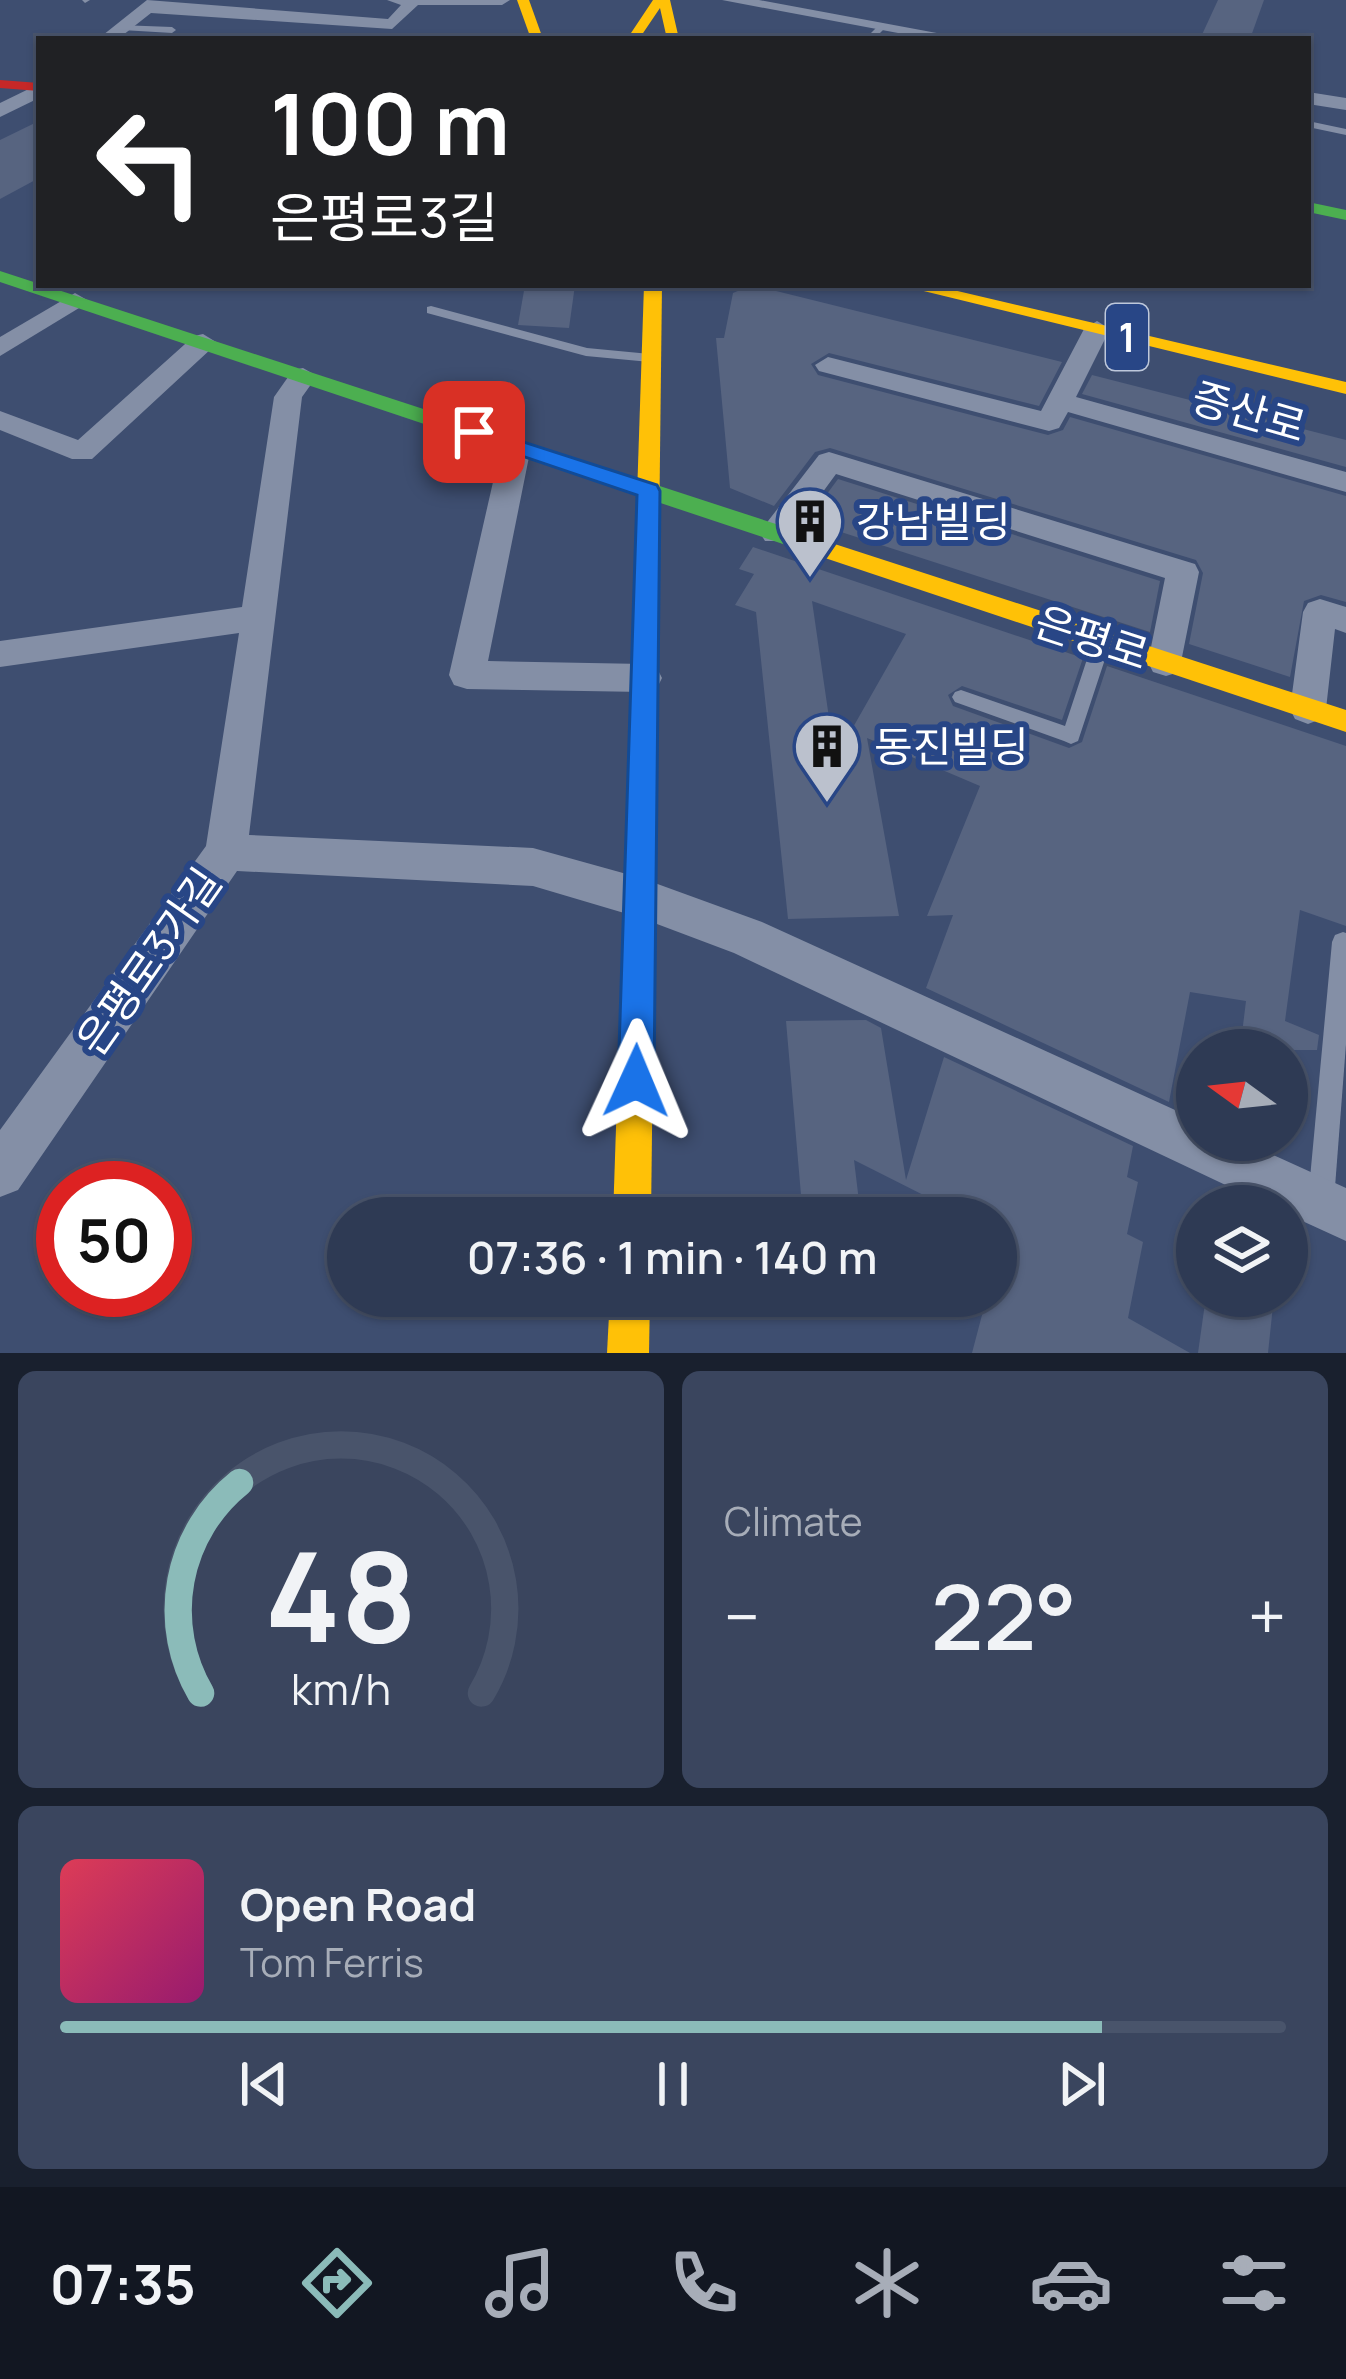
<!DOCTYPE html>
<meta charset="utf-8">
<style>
:root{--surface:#2e3a54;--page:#3a455e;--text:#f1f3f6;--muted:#a7adb8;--line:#49546b;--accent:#8bbbb9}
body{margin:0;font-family:Manrope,"Noto Sans KR",sans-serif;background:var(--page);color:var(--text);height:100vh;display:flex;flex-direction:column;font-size:45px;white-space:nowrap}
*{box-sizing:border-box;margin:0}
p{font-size:39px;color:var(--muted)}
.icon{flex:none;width:66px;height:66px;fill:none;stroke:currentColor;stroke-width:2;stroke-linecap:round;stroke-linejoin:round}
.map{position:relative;height:1353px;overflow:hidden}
.sheet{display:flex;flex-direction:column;gap:18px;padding:18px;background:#19202e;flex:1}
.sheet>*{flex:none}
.guide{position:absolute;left:36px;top:36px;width:1275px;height:252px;border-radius:0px;box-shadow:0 3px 9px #0004,0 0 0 3px var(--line);background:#202124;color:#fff;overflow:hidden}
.needle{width:78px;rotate:285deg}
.controls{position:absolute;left:1176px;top:1029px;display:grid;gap:24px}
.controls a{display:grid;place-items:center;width:132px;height:132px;border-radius:50%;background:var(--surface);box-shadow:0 3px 9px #0004,0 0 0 3px var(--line);font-size:60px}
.speed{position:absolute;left:36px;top:1161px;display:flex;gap:24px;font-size:60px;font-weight:700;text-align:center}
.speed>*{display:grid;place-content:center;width:156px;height:156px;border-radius:50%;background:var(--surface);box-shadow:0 3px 9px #0004,0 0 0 3px var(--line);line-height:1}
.speed .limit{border:18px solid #d22;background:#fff;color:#111}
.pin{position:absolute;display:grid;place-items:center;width:102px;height:102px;color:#fff;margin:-51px;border-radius:24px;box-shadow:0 6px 18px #0006}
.me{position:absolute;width:132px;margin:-66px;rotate:1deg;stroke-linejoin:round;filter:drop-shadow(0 0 9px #0008)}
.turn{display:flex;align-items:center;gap:42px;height:252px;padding:0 36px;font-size:54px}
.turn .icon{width:156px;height:156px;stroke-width:2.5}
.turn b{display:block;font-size:84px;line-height:102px}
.big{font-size:90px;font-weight:600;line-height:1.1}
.sheet .tile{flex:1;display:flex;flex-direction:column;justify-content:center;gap:18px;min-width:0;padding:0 42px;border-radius:18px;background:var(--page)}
.sheet .dial{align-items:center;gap:0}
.dial svg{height:312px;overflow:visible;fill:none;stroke:var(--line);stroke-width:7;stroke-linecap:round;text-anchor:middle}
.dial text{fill:var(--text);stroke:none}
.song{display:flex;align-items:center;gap:36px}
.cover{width:144px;height:144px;border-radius:18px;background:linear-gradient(135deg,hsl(350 70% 55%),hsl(320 70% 35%))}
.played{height:12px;border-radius:6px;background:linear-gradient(90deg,var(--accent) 85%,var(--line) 85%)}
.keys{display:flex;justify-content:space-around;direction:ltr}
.heat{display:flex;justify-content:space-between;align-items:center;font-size:66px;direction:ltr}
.sheet .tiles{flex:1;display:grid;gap:18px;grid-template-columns:1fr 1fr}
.tile:last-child{grid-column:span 2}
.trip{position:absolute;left:327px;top:1197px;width:690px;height:120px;border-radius:60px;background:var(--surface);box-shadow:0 3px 9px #0004,0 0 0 3px var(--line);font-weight:600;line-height:120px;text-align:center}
.menu{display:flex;height:192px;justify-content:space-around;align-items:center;background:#121722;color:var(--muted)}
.menu .icon{width:84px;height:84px}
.menu .current{color:var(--accent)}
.menu b{font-size:54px;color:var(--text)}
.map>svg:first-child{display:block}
.building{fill:#576480;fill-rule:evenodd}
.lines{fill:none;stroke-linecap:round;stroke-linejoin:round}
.lane{fill:#848fa6;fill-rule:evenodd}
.street{fill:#848fa6;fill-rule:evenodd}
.fast{fill:#4caf50;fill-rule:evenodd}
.slow{fill:#ffc107;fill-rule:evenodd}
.jam{fill:#c62828;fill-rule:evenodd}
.route{fill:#1a73e8;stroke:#114b97;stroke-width:3}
.labels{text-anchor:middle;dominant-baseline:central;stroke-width:12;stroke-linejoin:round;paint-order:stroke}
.shield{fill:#284686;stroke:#bec8db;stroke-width:3}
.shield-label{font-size:39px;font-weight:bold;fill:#fff}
.street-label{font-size:42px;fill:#fff;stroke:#284686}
.poi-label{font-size:42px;fill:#fff;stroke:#284686;text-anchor:start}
</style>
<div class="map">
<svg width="1346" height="1353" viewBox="0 0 1346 1353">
<rect width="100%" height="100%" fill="#3e4e70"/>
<g class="building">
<path d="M1218,0H1264L1250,39H1200Z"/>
<path d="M39,121V178L0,199V140Z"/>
<path d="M525,285H575L569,328L518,325Z"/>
<path d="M752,285L1062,362L1039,406L829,353L811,364L818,375L1048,435L1063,430L1070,417L1346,496V602L1321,595L1304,601L1290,677L1189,644L1203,573L1196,560L830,448L815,452L774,506L730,488L716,338H724L733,293Z"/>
<path d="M1092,375L1346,440V467L1082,394Z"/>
<path d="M838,479L1160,581L1150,632L807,521Z"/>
<path d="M753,547L1083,658L1062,720L962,686L948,695L953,706L1069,748L1082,742L1107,666L1346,746V926L1300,910L1285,1021L1319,1035L1317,1050H1240L1246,1001L1190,992L1169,1102L926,988L953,915L927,916L980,786L867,738L899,916L788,919L756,612L735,605L754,574L739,569ZM812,601L906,634L835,759Z"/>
<path d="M866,1020L881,1028L906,1180L944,1057L1133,1146L1127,1177L1138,1182L1127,1234L1143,1242L1128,1318L1190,1353H972L987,1296H996L1001,1242L996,1238V1218H969L854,1160L861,1218H803L786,1021Z"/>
<path d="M1206,1296H1274L1268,1353H1198Z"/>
</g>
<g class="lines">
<g class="lane">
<path d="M82,0H90L85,3Z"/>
<path d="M880,24L887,26L874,39H865Z"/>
<path d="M119,25L172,27L176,30L172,33L122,30Z"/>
<path d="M1308,121L1346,129V135L1308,127Z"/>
<path d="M431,306L587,348L650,354L657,358L650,362L586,356L427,313V307Z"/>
<path d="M1102,634L1111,641L1078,741L1071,744L1064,741L955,702L952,697L955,692L961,690L1065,726L1093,641Z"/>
<path d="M1343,932L1346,933V1044L1334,1200L1330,1209L1321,1213L1312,1209L1308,1200L1332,942L1335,935Z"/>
</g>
<g class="street">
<path d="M147,0L388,19L401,5L387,0H510L502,5H418L392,29L151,13L118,39H98Z"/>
<path d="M722,0H759L969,39H930Z"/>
<path d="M39,84V98L0,117V103Z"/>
<path d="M1308,92L1346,98V110L1308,104Z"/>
<path d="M75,293L87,300L84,305L0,356V337Z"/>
<path d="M1097,321L1110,329L1076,397L1346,472V492L1068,412L1059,428L1049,431L819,371L815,365L828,357L1041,411L1084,329Z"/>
<path d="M203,334L216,342L212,348L92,459H72L0,430V411L78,440L194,336Z"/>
<path d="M303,368L317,376L302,397L249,835L533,848L641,878L762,922L1197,1120V1140H1240L1346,1188V1241L1287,1214V1206H1270L734,953L641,918L533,886L237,871L18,1190L0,1197V1130L206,846L239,633L0,667V641L242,607L274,397L293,370Z"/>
<path d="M516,438L531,447L488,661L644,664L657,668L662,678L657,688L644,692L467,689L454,685L449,675L501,447Z"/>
<path d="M829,452L1195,564L1199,572L1179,672L1166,676L1153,672L1148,662L1165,578L836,474L787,541H765L760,533L765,525L819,455Z"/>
<path d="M1320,599L1346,607V633L1335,629L1326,709L1321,719L1308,724L1295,719L1290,709L1303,612L1308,603Z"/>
</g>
<g class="fast">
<path d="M1308,202L1346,210V220L1308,212Z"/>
<path d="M0,271L819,538L822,544L810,552L801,550L0,282Z"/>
</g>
<g class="slow">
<path d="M517,0H529L543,39H531Z"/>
<path d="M653,0H670L679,39H667L660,8L639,39H627Z"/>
<path d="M644,285H662L651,1218H613Z"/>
<path d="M899,285H932L1346,382V394Z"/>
<path d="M810,536L1346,710V732L801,550L798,544L801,538Z"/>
<path d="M610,1296H650L649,1353H607Z"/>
</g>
<path class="jam" d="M0,80L39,83V91L0,88Z"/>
</g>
<path class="route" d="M474,426L657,485L660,491L654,1081L649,1094L636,1099L623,1094L618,1081L637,495L466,437L463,432Z"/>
<defs>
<symbol id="building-pin" viewBox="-11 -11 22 30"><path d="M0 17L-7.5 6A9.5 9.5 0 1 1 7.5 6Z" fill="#bbc1cd" stroke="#284686"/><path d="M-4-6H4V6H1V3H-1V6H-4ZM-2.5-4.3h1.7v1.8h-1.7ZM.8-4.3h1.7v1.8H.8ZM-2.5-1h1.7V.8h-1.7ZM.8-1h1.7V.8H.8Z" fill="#111"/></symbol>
</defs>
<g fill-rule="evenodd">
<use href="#building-pin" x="772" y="483" width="76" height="104"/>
<use href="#building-pin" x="789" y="708" width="76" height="104"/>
</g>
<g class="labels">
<rect class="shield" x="1106" y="304" width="42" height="66" rx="9"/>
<g class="shield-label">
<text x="1127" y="337">1</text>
</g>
<g class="street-label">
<text transform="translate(1249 411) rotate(16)">증산로</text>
<text transform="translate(1092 637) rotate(18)">은평로</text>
<text transform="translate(148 961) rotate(-55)">은평로3가길</text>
</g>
<g class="poi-label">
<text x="856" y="521">강남빌딩</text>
<text x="874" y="746">동진빌딩</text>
</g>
</g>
</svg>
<div class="controls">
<a><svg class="needle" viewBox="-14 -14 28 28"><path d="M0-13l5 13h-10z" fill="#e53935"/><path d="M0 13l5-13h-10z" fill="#a7adb8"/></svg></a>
<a><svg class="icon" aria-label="layers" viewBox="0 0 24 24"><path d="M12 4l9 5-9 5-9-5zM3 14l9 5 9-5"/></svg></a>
</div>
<div class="speed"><div class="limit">50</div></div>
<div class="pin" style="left:474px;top:432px;background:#d93025"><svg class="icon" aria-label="arrive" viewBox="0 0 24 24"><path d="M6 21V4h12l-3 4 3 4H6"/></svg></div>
<svg class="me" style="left:636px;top:1081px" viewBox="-20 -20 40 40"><path d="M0-17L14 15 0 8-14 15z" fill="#1a73e8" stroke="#fff" stroke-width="4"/></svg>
<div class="trip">07:36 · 1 min · 140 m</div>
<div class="guide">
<div class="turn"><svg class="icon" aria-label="left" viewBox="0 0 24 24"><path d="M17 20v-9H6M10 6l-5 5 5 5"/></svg><div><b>100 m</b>은평로3길</div></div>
</div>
</div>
<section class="sheet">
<div class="tiles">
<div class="tile dial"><svg viewBox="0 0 100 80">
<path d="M14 69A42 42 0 1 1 86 69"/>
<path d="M14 69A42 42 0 0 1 24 15" stroke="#8bbbb9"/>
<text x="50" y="56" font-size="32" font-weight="700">48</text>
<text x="50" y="72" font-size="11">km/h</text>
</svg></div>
<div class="tile"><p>Climate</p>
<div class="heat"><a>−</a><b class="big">22°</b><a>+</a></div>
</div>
<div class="tile">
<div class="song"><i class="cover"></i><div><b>Open Road</b><p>Tom Ferris</p></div></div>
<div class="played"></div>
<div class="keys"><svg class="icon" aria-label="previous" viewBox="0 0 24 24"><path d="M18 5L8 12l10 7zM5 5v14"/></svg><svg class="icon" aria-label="pause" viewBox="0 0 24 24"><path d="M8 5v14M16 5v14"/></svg><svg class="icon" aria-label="next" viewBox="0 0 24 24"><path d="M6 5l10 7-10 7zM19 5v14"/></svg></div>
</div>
</div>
</section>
<nav class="menu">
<b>07:35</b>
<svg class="icon current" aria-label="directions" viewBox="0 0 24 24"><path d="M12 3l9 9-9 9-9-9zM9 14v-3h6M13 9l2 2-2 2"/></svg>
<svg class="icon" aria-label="music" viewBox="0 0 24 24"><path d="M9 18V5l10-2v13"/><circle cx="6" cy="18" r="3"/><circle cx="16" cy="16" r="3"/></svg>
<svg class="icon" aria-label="phone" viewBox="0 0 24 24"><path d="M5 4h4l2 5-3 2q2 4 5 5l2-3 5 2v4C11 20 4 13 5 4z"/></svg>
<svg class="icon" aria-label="climate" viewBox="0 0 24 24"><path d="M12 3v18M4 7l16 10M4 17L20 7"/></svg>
<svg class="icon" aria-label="car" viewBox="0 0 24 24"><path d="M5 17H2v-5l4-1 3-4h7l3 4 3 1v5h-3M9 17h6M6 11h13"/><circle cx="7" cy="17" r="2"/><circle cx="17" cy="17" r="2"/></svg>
<svg class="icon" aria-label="filters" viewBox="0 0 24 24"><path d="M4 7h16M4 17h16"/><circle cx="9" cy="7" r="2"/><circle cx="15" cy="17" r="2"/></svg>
</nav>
